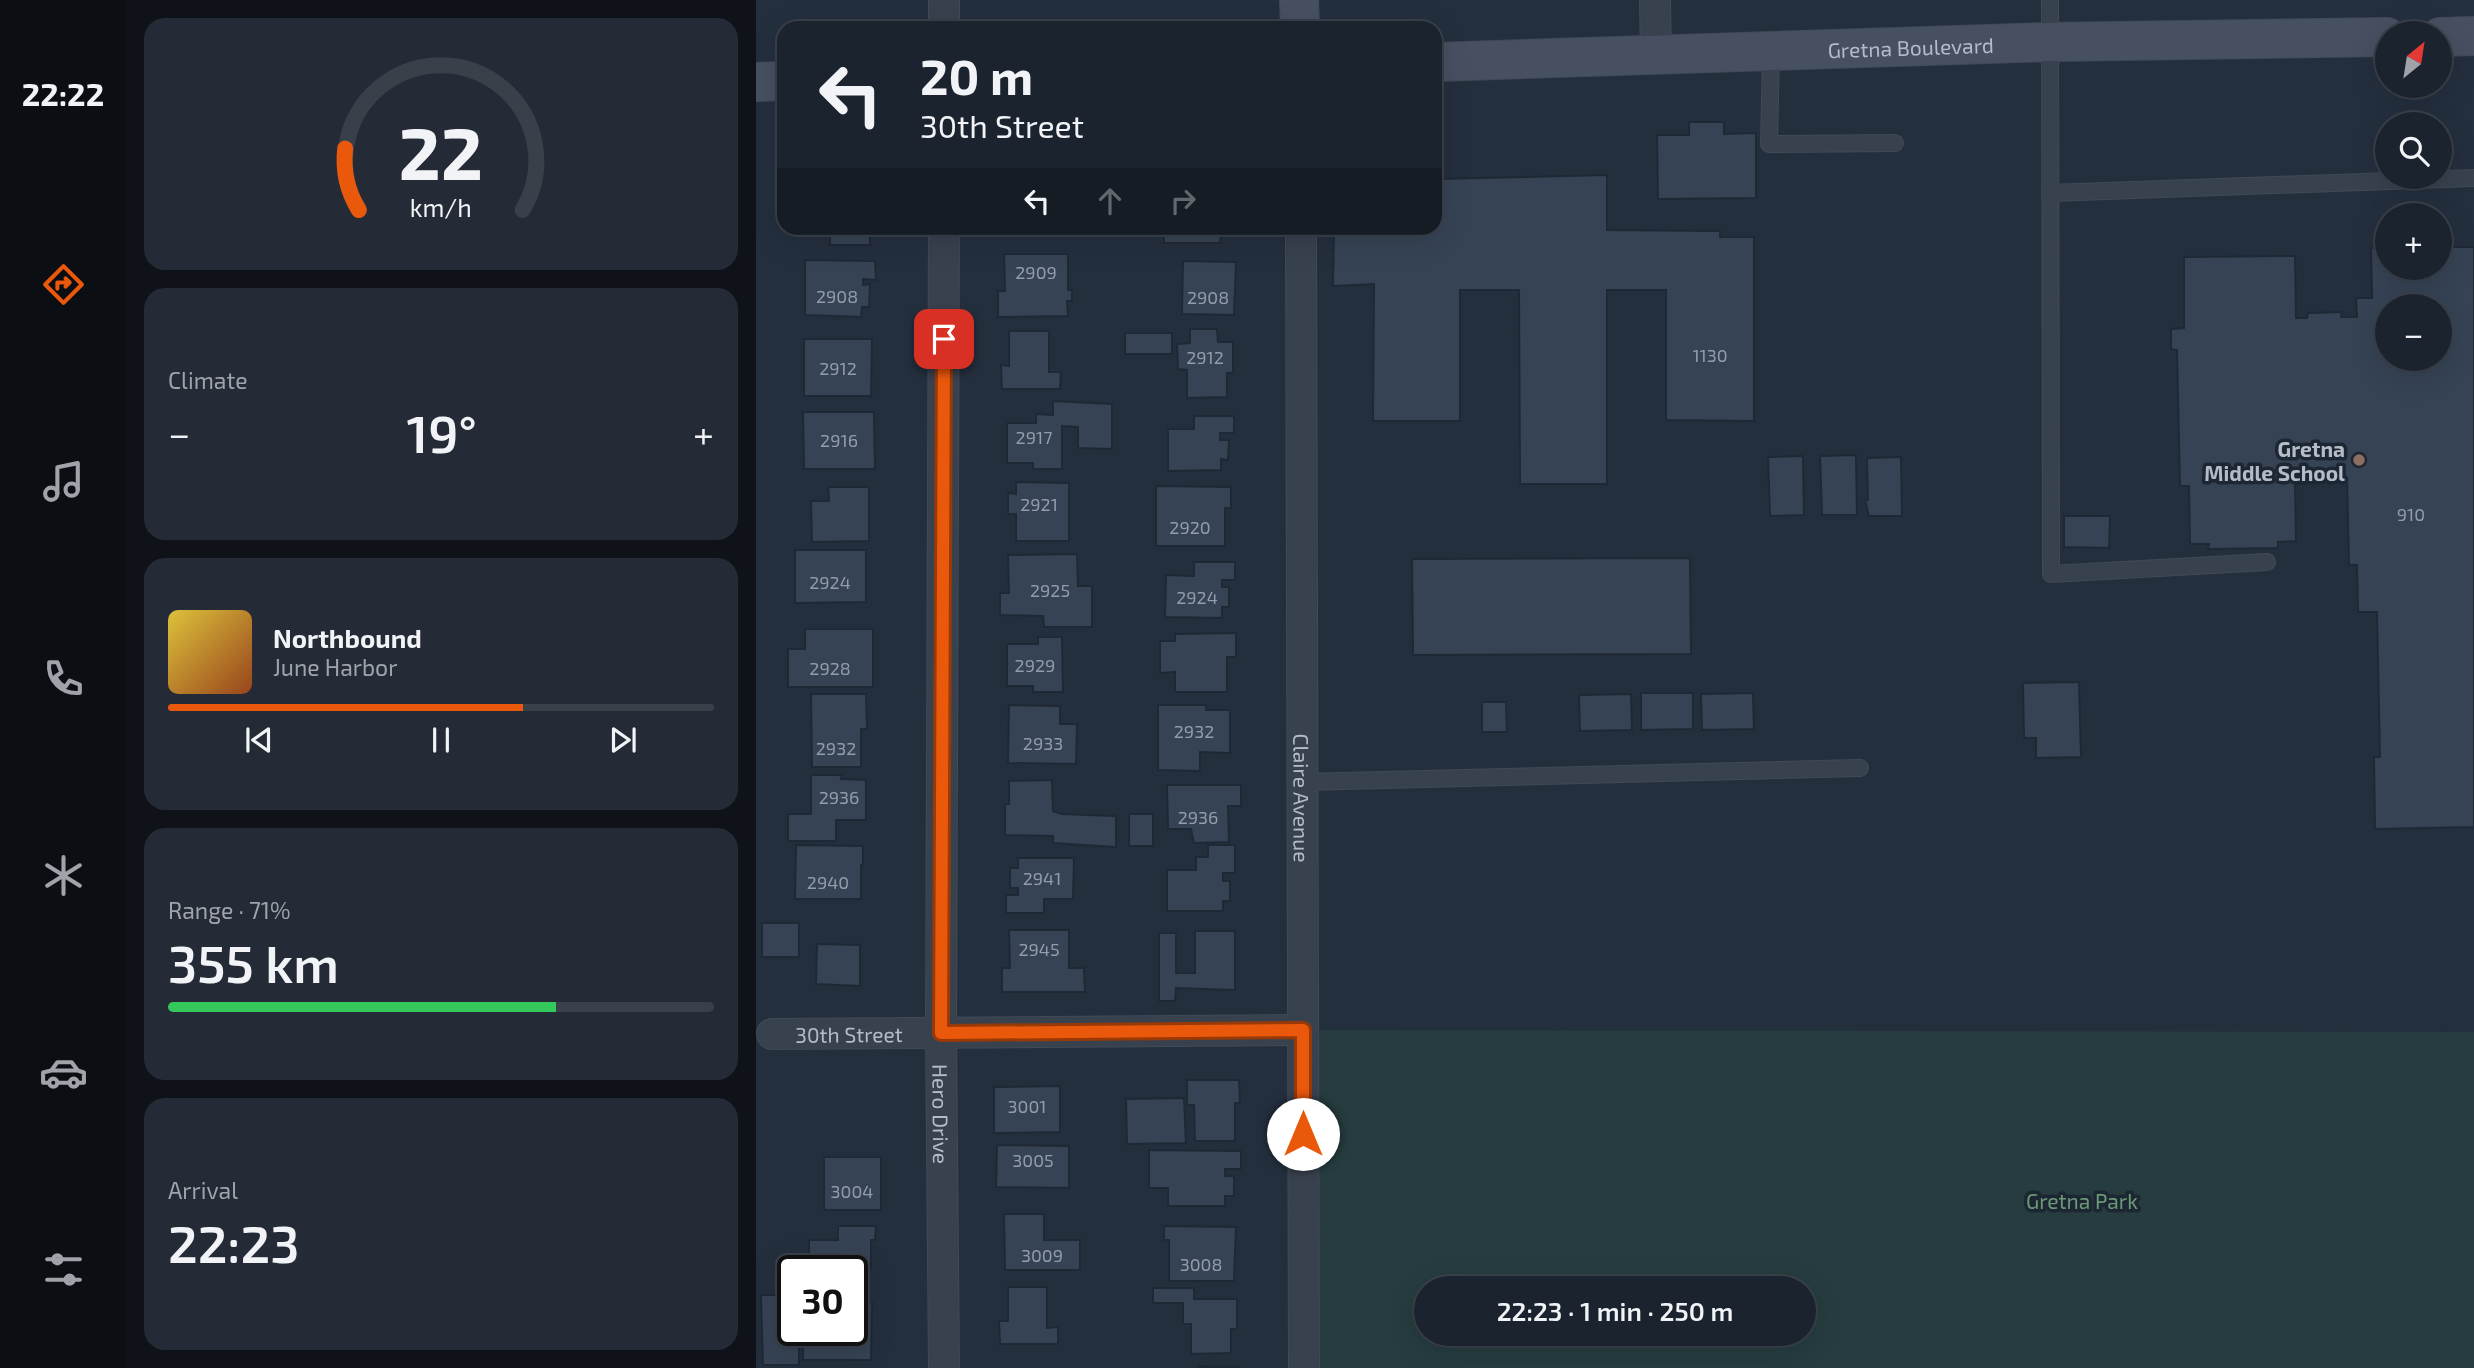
<!DOCTYPE html>
<meta charset="utf-8">
<style>
:root{--surface:#1b232e;--page:#242b36;--text:#f1f3f6;--muted:#a0a4aa;--line:#39404a;--accent:#ea580c}
body{margin:0;font-family:"Exo 2",sans-serif;background:var(--page);color:var(--text);height:100vh;display:flex;flex-direction:column;font-size:26px;white-space:nowrap}
*{box-sizing:border-box;margin:0}
p{font-size:23px;color:var(--muted)}
.icon{flex:none;width:38px;height:38px;fill:none;stroke:currentColor;stroke-width:2;stroke-linecap:round;stroke-linejoin:round}
.map{position:relative;flex:1;overflow:hidden}
.drawer{display:flex;flex-direction:column;gap:18px;padding:18px;background:#0f1319;width:630px}
.drawer>*{flex:none}
.hud{position:absolute;left:21px;top:21px;width:665px;height:214px;border-radius:21px;box-shadow:0 7px 28px #0002,0 0 0 2px var(--line);background:#1b232e;color:var(--text);overflow:hidden}
.needle{width:46px;rotate:30deg}
.buttons{position:absolute;left:1619px;top:21px;display:grid;gap:14px}
.buttons a{display:grid;place-items:center;width:77px;height:77px;border-radius:50%;background:var(--surface);box-shadow:0 7px 28px #0002,0 0 0 2px var(--line);font-size:35px}
.speed{position:absolute;left:21px;top:1255px;display:flex;gap:14px;font-size:35px;font-weight:700;text-align:center}
.speed>*{display:grid;place-content:center;width:91px;height:91px;border-radius:50%;background:var(--surface);box-shadow:0 7px 28px #0002,0 0 0 2px var(--line);line-height:1}
.speed .limit{border:4px solid #111;border-radius:10px;background:#fff;color:#111}
.pin{position:absolute;display:grid;place-items:center;width:60px;height:60px;color:#fff;margin:-30px;border-radius:14px;box-shadow:0 4px 10px #0006}
.me{position:absolute;width:77px;margin:-38px;rotate:0deg;stroke-linejoin:round;filter:drop-shadow(0 0 5px #0008)}
.turn{display:flex;align-items:center;gap:24px;height:147px;padding:0 28px;font-size:32px}
.turn .icon{width:91px;height:91px;stroke-width:2.5}
.turn b{display:block;font-size:49px;line-height:60px}
.lanes{display:flex;align-items:center;height:66px;padding:0 28px;background:#0003;justify-content:center;gap:35px;direction:ltr}
.lanes .off{opacity:.35}
.big{font-size:52px;font-weight:600;line-height:1.1}
.drawer .tile{flex:1;display:flex;flex-direction:column;justify-content:center;gap:10px;min-width:0;padding:0 24px;border-radius:21px;background:var(--page)}
.drawer .dial{align-items:center;gap:0}
.dial svg{height:182px;overflow:visible;fill:none;stroke:var(--line);stroke-width:7;stroke-linecap:round;text-anchor:middle}
.dial text{fill:var(--text);stroke:none}
.song{display:flex;align-items:center;gap:21px}
.cover{width:84px;height:84px;border-radius:10px;background:linear-gradient(135deg,hsl(50 70% 55%),hsl(20 70% 35%))}
.played{height:7px;border-radius:4px;background:linear-gradient(90deg,var(--accent) 65%,var(--line) 65%)}
.keys{display:flex;justify-content:space-around;direction:ltr}
.heat{display:flex;justify-content:space-between;align-items:center;font-size:38px;direction:ltr}
.charge{height:10px;border-radius:5px;background:linear-gradient(90deg,#34c759 71%,var(--line) 0)}
.trip{position:absolute;left:658px;top:1276px;width:402px;height:70px;border-radius:35px;background:var(--surface);box-shadow:0 7px 28px #0002,0 0 0 2px var(--line);font-weight:600;line-height:70px;text-align:center}
main{display:flex;flex:1;min-height:0}
.tab-bar{display:flex;flex-direction:column;width:126px;justify-content:space-around;align-items:center;background:#0b0e12;color:var(--muted)}
.tab-bar .icon{width:49px;height:49px}
.tab-bar .on{color:var(--accent)}
.tab-bar b{font-size:32px;color:var(--text)}
.map>svg:first-child{display:block}
.green{fill:#263c3f;fill-rule:evenodd}
.building{fill:#364354;stroke:#1f2835;stroke-width:2;fill-rule:evenodd}
.lines{fill:none;stroke-linecap:round;stroke-linejoin:round}
.lane-casing{stroke:#414a57;stroke-width:18}
.street-casing{stroke:#414a57;stroke-width:32}
.secondary-casing{stroke:#414a57;stroke-width:40}
.lane{stroke:#38414e;stroke-width:16}
.street{stroke:#38414e;stroke-width:30}
.secondary{stroke:#465061;stroke-width:38}
.route-casing{stroke:#983908;stroke-width:18}
.route{stroke:#ea580c;stroke-width:12}
.education-dot{fill:#8d6e63;stroke:#1d2633;stroke-width:2.5}
.labels{text-anchor:middle;dominant-baseline:central;stroke-width:7;stroke-linejoin:round;paint-order:stroke}
.number-label{font-size:18px;fill:#929caa}
.street-label{font-size:21px;fill:#b4bcc9;stroke:#1d2633}
.poi-label{font-size:21px;font-weight:bold;fill:#b4bcc9;stroke:#1d2633;text-anchor:end}
.park-label{font-size:21px;fill:#6b9a76;stroke:#1d2633}
</style>
<main>
<nav class="tab-bar">
<b>22:22</b>
<svg class="icon on" aria-label="directions" viewBox="0 0 24 24"><path d="M12 3l9 9-9 9-9-9zM9 14v-3h6M13 9l2 2-2 2"/></svg>
<svg class="icon" aria-label="music" viewBox="0 0 24 24"><path d="M9 18V5l10-2v13"/><circle cx="6" cy="18" r="3"/><circle cx="16" cy="16" r="3"/></svg>
<svg class="icon" aria-label="phone" viewBox="0 0 24 24"><path d="M5 4h4l2 5-3 2q2 4 5 5l2-3 5 2v4C11 20 4 13 5 4z"/></svg>
<svg class="icon" aria-label="climate" viewBox="0 0 24 24"><path d="M12 3v18M4 7l16 10M4 17L20 7"/></svg>
<svg class="icon" aria-label="car" viewBox="0 0 24 24"><path d="M5 17H2v-5l4-1 3-4h7l3 4 3 1v5h-3M9 17h6M6 11h13"/><circle cx="7" cy="17" r="2"/><circle cx="17" cy="17" r="2"/></svg>
<svg class="icon" aria-label="filters" viewBox="0 0 24 24"><path d="M4 7h16M4 17h16"/><circle cx="9" cy="7" r="2"/><circle cx="15" cy="17" r="2"/></svg>
</nav>
<section class="drawer">
<div class="tile dial"><svg viewBox="0 0 100 80">
<path d="M14 69A42 42 0 1 1 86 69"/>
<path d="M14 69A42 42 0 0 1 8 42" stroke="#ea580c"/>
<text x="50" y="56" font-size="32" font-weight="700">22</text>
<text x="50" y="72" font-size="11">km/h</text>
</svg></div>
<div class="tile"><p>Climate</p>
<div class="heat"><a>−</a><b class="big">19°</b><a>+</a></div>
</div>
<div class="tile">
<div class="song"><i class="cover"></i><div><b>Northbound</b><p>June Harbor</p></div></div>
<div class="played"></div>
<div class="keys"><svg class="icon" aria-label="previous" viewBox="0 0 24 24"><path d="M18 5L8 12l10 7zM5 5v14"/></svg><svg class="icon" aria-label="pause" viewBox="0 0 24 24"><path d="M8 5v14M16 5v14"/></svg><svg class="icon" aria-label="next" viewBox="0 0 24 24"><path d="M6 5l10 7-10 7zM19 5v14"/></svg></div>
</div>
<div class="tile"><p>Range · 71%</p><b class="big">355 km</b><div class="charge"></div></div>
<div class="tile"><p>Arrival</p><b class="big">22:23</b></div>
</section>
<div class="map">
<svg width="1718" height="1368" viewBox="0 0 1718 1368">
<rect width="100%" height="100%" fill="#242f3e"/>
<path class="green" d="M547,1030L1718,1032V1368H549ZM670,1288H1048V1334H670Z"/>
<g class="building">
<path d="M933,122H968V134L1000,133V198L902,199L901,135H933Z"/>
<path d="M851,175V230L964,231V237H998V421L910,420V290H851V484H764L763,290H704V421H617L618,284L577,286L578,228H679V179Z"/>
<rect x="74" y="228" width="40" height="17"/>
<path d="M248,228H302V236L248,235Z"/>
<path d="M407,228H473V233H465L464,243H408Z"/>
<path d="M1684,247H1718V827L1619,829L1618,757H1624L1621,612H1602L1601,565H1593L1591,478H1548V483L1539,484L1540,541L1522,542V548L1452,549L1453,544H1434L1433,486H1424L1421,350L1415,349V329L1428,328V257L1539,256L1540,318H1551L1552,313L1586,312L1585,317H1601L1600,298H1616L1615,248H1631V268H1684ZM1631,306H1684V359H1631Z"/>
<path d="M248,254H312V290H316V301H311L312,316L242,317V291H249Z"/>
<path d="M49,260L119,261L120,280L107,279V285L114,284L113,307H106L105,317L49,315Z"/>
<path d="M427,261L480,262L478,315L426,314Z"/>
<path d="M434,329H461L462,342H477V373H471V397L431,398V370L422,369L421,344L434,343Z"/>
<path d="M253,331H293V372H305L304,389H246L245,365L253,366Z"/>
<rect x="369" y="333" width="47" height="21"/>
<path d="M48,339H116L115,396H48Z"/>
<path d="M297,401L356,404V449L322,448V427L306,426V469H277V463H251V423H280V414L297,415Z"/>
<path d="M47,412H118L119,469H48Z"/>
<path d="M438,416H478V433H464V440H473L472,460L465,459V470L412,471V429H438Z"/>
<path d="M1100,455L1101,515H1066L1064,456Z"/>
<path d="M1047,456L1048,515L1014,516L1012,457Z"/>
<path d="M1145,457L1146,516H1113L1109,500H1112L1111,458Z"/>
<path d="M260,482L313,483V541H260V514H252V493L260,494Z"/>
<path d="M400,486L475,487V508H469V546H400Z"/>
<path d="M72,487H113V541L56,542L55,501H73Z"/>
<path d="M1308,516H1354L1353,548L1308,547Z"/>
<path d="M39,550H110V602L39,603Z"/>
<path d="M321,554L322,586H336V627H288L287,616L244,615V593H253L252,555Z"/>
<path d="M934,558L935,654L657,655L656,559Z"/>
<path d="M438,562H479V580H466V587H473V607H466V618L409,617L410,575L438,576Z"/>
<path d="M49,629H117V687H32V649H49Z"/>
<path d="M480,633V657H471V692H419V672L404,673V641H419V634Z"/>
<path d="M282,637H306L307,692H277V686H251V644H282Z"/>
<path d="M1323,682L1325,757L1280,758V738H1268L1267,683Z"/>
<path d="M885,693H937V729L885,730Z"/>
<path d="M997,693L998,729L946,730L945,694Z"/>
<path d="M55,694H110L111,729H105V767H56Z"/>
<path d="M875,694L876,730L824,731L823,695Z"/>
<path d="M726,702H750L751,732H726Z"/>
<path d="M253,705L304,706V724H321L320,764L252,763Z"/>
<path d="M402,705H450V710H474V753L444,752V771L402,770Z"/>
<path d="M55,775H86L85,779L110,780V820H80V841H32V814H55Z"/>
<path d="M296,780L297,811L306,814L360,816V847L297,843V836L249,835V804H253V781Z"/>
<path d="M411,785H485V806H472L473,842L438,843L435,829H412Z"/>
<rect x="373" y="814" width="24" height="32"/>
<path d="M40,845L107,846V865H105V899H39Z"/>
<path d="M452,845H479V873H467V881H474V901H467V911H411V870H440V857H452Z"/>
<path d="M262,858H318L317,899H288V913H250V895H262V888H254V868H262Z"/>
<rect x="6" y="923" width="37" height="34"/>
<path d="M253,930H313V968H328L329,992H246V968H254Z"/>
<path d="M439,931H479V990L420,988L419,1001H403V933H420V973H439Z"/>
<path d="M61,944L104,945V986L60,984Z"/>
<path d="M431,1080H483L484,1103H479V1141H439L438,1105H431Z"/>
<path d="M304,1086V1132L238,1133V1087Z"/>
<path d="M428,1098L430,1143L371,1144L370,1099Z"/>
<path d="M241,1145L313,1146V1188L240,1187Z"/>
<path d="M393,1150L485,1151V1169H469V1176H478V1196H469V1206H412V1188H393Z"/>
<rect x="68" y="1157" width="57" height="53"/>
<path d="M248,1214H288V1240H324V1270H249Z"/>
<path d="M82,1226H120L119,1240H115V1269H109V1279H96V1270H53V1240H82Z"/>
<path d="M408,1226L480,1227L478,1281H413V1240H408Z"/>
<path d="M252,1287H291V1328L302,1327V1344H244L243,1321H252Z"/>
<path d="M397,1288H438V1299H481V1329H475V1353L435,1354V1324H427V1303H397Z"/>
<path d="M5,1295H37V1330H43V1365H7Z"/>
<path d="M96,1302H116L115,1360H47V1340L56,1339V1331L53,1330H96Z"/>
<path d="M442,1366L482,1367L483,1368H442Z"/>
</g>
<g class="lines">
<defs>
<g id="lane">
<path d="M1294,0L1295,574L1511,562"/>
<path d="M1015,52L1013,144L1139,143"/>
<path d="M1294,193L1718,178"/>
<path d="M546,782L1104,768"/>
</g>
<g id="street">
<path d="M188,0V28"/>
<path d="M899,0L900,55"/>
<path id="s1" d="M188,228L185,1033L188,1368"/>
<path id="s2" d="M545,228L548,1368"/>
<path id="s3" d="M16,1034L547,1030"/>
</g>
<g id="secondary">
<path d="M543,0L544,28"/>
<path d="M1684,37L1718,36"/>
<path id="s4" d="M679,62L1294,42L1631,37"/>
<path d="M0,82L28,81"/>
</g>
</defs>
<use href="#lane" class="lane-casing"/>
<use href="#street" class="street-casing"/>
<use href="#secondary" class="secondary-casing"/>
<use href="#lane" class="lane"/>
<use href="#street" class="street"/>
<use href="#secondary" class="secondary"/>
</g>
<g class="lines">
<defs>
<path id="route" d="M188,339L185,1033L547,1030V1134"/>
</defs>
<use href="#route" class="route-casing"/>
<use href="#route" class="route"/>
</g>
<circle class="education-dot" cx="1603" cy="460" r="7"/>
<g class="labels">
<g class="number-label">
<text x="280" y="272">2909</text>
<text x="81" y="296">2908</text>
<text x="452" y="297">2908</text>
<text x="954" y="355">1130</text>
<text x="449" y="357">2912</text>
<text x="82" y="368">2912</text>
<text x="278" y="437">2917</text>
<text x="83" y="440">2916</text>
<text x="283" y="504">2921</text>
<text x="1655" y="514">910</text>
<text x="434" y="527">2920</text>
<text x="74" y="582">2924</text>
<text x="294" y="590">2925</text>
<text x="441" y="597">2924</text>
<text x="279" y="665">2929</text>
<text x="74" y="668">2928</text>
<text x="438" y="731">2932</text>
<text x="287" y="743">2933</text>
<text x="80" y="748">2932</text>
<text x="83" y="797">2936</text>
<text x="442" y="817">2936</text>
<text x="286" y="878">2941</text>
<text x="72" y="882">2940</text>
<text x="283" y="949">2945</text>
<text x="271" y="1106">3001</text>
<text x="277" y="1160">3005</text>
<text x="96" y="1191">3004</text>
<text x="286" y="1255">3009</text>
<text x="445" y="1264">3008</text>
</g>
<g class="street-label">
<text stroke="none"><textPath href="#s4" startOffset="476">Gretna Boulevard</textPath></text>
<text stroke="none"><textPath href="#s2" startOffset="570">Claire Avenue</textPath></text>
<text stroke="none"><textPath href="#s3" startOffset="77">30th Street</textPath></text>
<text stroke="none"><textPath href="#s1" startOffset="886">Hero Drive</textPath></text>
</g>
<g class="poi-label">
<text x="1589" y="448">Gretna<tspan x="1589" dy="24">Middle School</tspan></text>
</g>
<g class="park-label">
<text x="1326" y="1200">Gretna Park</text>
</g>
</g>
</svg>
<div class="buttons">
<a><svg class="needle" viewBox="-14 -14 28 28"><path d="M0-13l5 13h-10z" fill="#e53935"/><path d="M0 13l5-13h-10z" fill="#a0a4aa"/></svg></a>
<a><svg class="icon" aria-label="search" viewBox="0 0 24 24"><circle cx="10" cy="10" r="6"/><path d="M15 15l6 6"/></svg></a>
<a>+</a>
<a>−</a>
</div>
<div class="speed"><div class="limit">30</div></div>
<div class="pin" style="left:188px;top:339px;background:#d93025"><svg class="icon" aria-label="arrive" viewBox="0 0 24 24"><path d="M6 21V4h12l-3 4 3 4H6"/></svg></div>
<svg class="me" style="left:547px;top:1134px" viewBox="-20 -20 40 40"><circle r="19" fill="#fff"/><path d="M0-13L10 11 0 6-10 11z" fill="#ea580c"/></svg>
<div class="trip">22:23 · 1 min · 250 m</div>
<div class="hud">
<div class="turn"><svg class="icon" aria-label="left" viewBox="0 0 24 24"><path d="M17 20v-9H6M10 6l-5 5 5 5"/></svg><div><b>20 m</b>30th Street</div></div>
<div class="lanes"><svg class="icon" aria-label="left" viewBox="0 0 24 24"><path d="M17 20v-9H6M10 6l-5 5 5 5"/></svg><svg class="icon off" aria-label="ahead" viewBox="0 0 24 24"><path d="M12 20V5M6 11l6-6 6 6"/></svg><svg class="icon off" aria-label="right" viewBox="0 0 24 24"><path d="M7 20v-9h11M14 6l5 5-5 5"/></svg></div>
</div>
</div>
</main>
